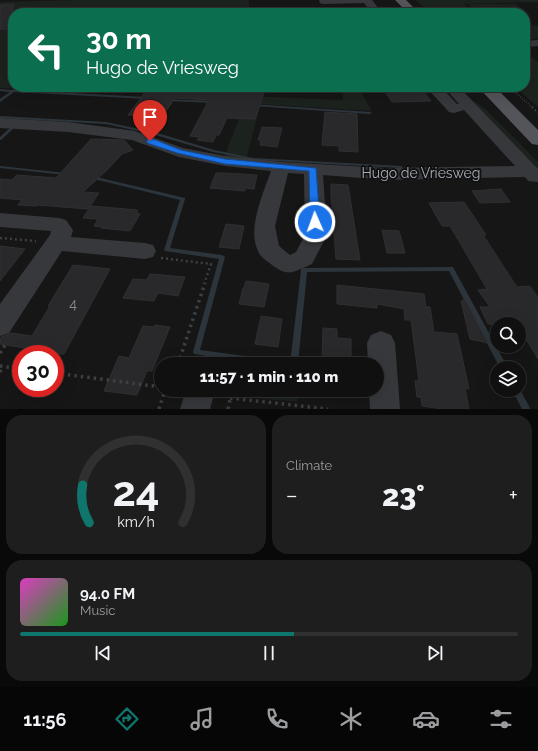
<!DOCTYPE html>
<meta charset="utf-8">
<style>
:root{--surface:#101011;--page:#1e1e1f;--text:#f1f3f6;--muted:#9c9d9f;--line:#303031;--accent:#0f766e}
body{margin:0;font-family:Raleway,sans-serif;background:var(--page);color:var(--text);height:100vh;display:flex;flex-direction:column;font-size:15px;white-space:nowrap}
*{box-sizing:border-box;margin:0}
p{font-size:13px;color:var(--muted)}
.icon{flex:none;width:22px;height:22px;fill:none;stroke:currentColor;stroke-width:2;stroke-linecap:round;stroke-linejoin:round}
.map{position:relative;height:409px;overflow:hidden}
.side{display:flex;flex-direction:column;gap:6px;padding:6px;background:#090909;flex:1}
.side>*{flex:none}
.banner{position:absolute;left:8px;top:8px;width:522px;height:84px;border-radius:16px;box-shadow:0 4px 16px #0002,0 0 0 1px var(--line);background:#0b6e4f;color:#fff;overflow:hidden}
.fabs{position:absolute;left:490px;top:317px;display:grid;gap:8px}
.fabs a{display:grid;place-items:center;width:36px;height:36px;border-radius:50%;background:var(--surface);box-shadow:0 4px 16px #0002,0 0 0 1px var(--line);font-size:20px}
.speed{position:absolute;left:12px;top:345px;display:flex;gap:8px;font-size:20px;font-weight:700;text-align:center}
.speed>*{display:grid;place-content:center;width:52px;height:52px;border-radius:50%;background:var(--surface);box-shadow:0 4px 16px #0002,0 0 0 1px var(--line);line-height:1}
.speed .limit{border:6px solid #d22;background:#fff;color:#111}
.pin{position:absolute;display:grid;place-items:center;width:34px;height:34px;color:#fff;margin:-41px -17px;border-radius:50% 50% 50% 0;rotate:-45deg;box-shadow:0 0 4px #0007}
.pin .icon{rotate:45deg}
.me{position:absolute;width:44px;margin:-22px;rotate:358deg;stroke-linejoin:round;filter:drop-shadow(0 0 3px #0008)}
.turn{display:flex;align-items:center;gap:14px;height:84px;padding:0 12px;font-size:18px}
.turn .icon{width:52px;height:52px;stroke-width:2.5}
.turn b{display:block;font-size:28px;line-height:34px}
.big{font-size:30px;font-weight:800;line-height:1.1}
.side .card{flex:1;display:flex;flex-direction:column;justify-content:center;gap:6px;min-width:0;padding:0 14px;border-radius:16px;background:var(--page)}
.side .dial{align-items:center;gap:0}
.dial svg{height:104px;overflow:visible;fill:none;stroke:var(--line);stroke-width:7;stroke-linecap:round;text-anchor:middle}
.dial text{fill:var(--text);stroke:none}
.song{display:flex;align-items:center;gap:12px}
.cover{width:48px;height:48px;border-radius:6px;background:linear-gradient(135deg,hsl(310 70% 55%),hsl(120 70% 35%))}
.played{height:4px;border-radius:2px;background:linear-gradient(90deg,var(--accent) 55%,var(--line) 55%)}
.keys{display:flex;justify-content:space-around;direction:ltr}
.heat{display:flex;justify-content:space-between;align-items:center;font-size:22px;direction:ltr}
.side .tiles{flex:1;display:grid;gap:6px;grid-template-columns:1fr 1fr}
.card:last-child{grid-column:span 2}
.trip{position:absolute;left:154px;top:357px;width:230px;height:40px;border-radius:20px;background:var(--surface);box-shadow:0 4px 16px #0002,0 0 0 1px var(--line);font-weight:800;line-height:40px;text-align:center}
.tabs{display:flex;height:64px;justify-content:space-around;align-items:center;background:#060607;color:var(--muted)}
.tabs .icon{width:28px;height:28px}
.tabs .active{color:var(--accent)}
.tabs b{font-size:18px;color:var(--text)}
.map>svg:first-child{display:block}
.green{fill:#1c221d}
.lines{fill:none;stroke-linecap:round;stroke-linejoin:round}
.stream{fill:#2c353b;fill-rule:evenodd}
.building{fill:#29292b;stroke:#303033}
.path-far3{stroke:#3d3f43;stroke-width:1.5;stroke-dasharray:1 1.5;stroke-linecap:butt}
.path-far2{stroke:#3d3f43;stroke-width:2;stroke-dasharray:1.5 2.5;stroke-linecap:butt}
.path-far1{stroke:#3d3f43;stroke-width:2.5;stroke-dasharray:2 3;stroke-linecap:butt}
.path{stroke:#3d3f43;stroke-width:3.5;stroke-dasharray:2.5 4;stroke-linecap:butt}
.minor{fill:#37383c;fill-rule:evenodd}
.major{fill:#53555b;fill-rule:evenodd}
.route{fill:#1a73e8;stroke:#114b97}
.labels{text-anchor:middle;dominant-baseline:central;stroke-width:4;stroke-linejoin:round;paint-order:stroke}
.street-label{font-size:14px;fill:#a8aeb7;stroke:#111112}
.near-number-label{font-size:14px;fill:#888c93}
</style>
<div class="map">
<svg width="538" height="409" viewBox="0 0 538 409">
<rect width="100%" height="100%" fill="#161617"/>
<g class="green">
<path d="M75,0H249L250,13H13V87H65L61,91L0,88V2Z"/>
<path d="M416,0H538V2L464,4L475,13H430Z"/>
<path d="M468,4H515L525,10L517,11L521,13H479Z"/>
<path d="M538,25V39H525V26Z"/>
<path d="M525,52L538,62V107L515,87H525Z"/>
<path d="M342,87H358L372,111L244,103L245,96L343,100Z"/>
<path d="M462,93L484,108L538,162V173Z"/>
<path d="M244,106H260L246,160L224,157Z"/>
<path d="M183,358L243,364H181Z"/>
<path d="M237,390H297V402L236,396Z"/>
</g>
<g class="lines">
<g class="stream">
<path d="M0,89L12,90L14,89L16,90L147,97L149,98L147,99L14,92L0,102V99L10,92L0,91Z"/>
<path d="M166,99L215,101L217,102L215,103L167,101H166Z"/>
<path d="M252,104L370,112L372,113L370,114L253,106L251,105Z"/>
<path d="M0,116L106,122L154,132L214,150L253,158L401,166L403,167L401,168L253,160L213,152L152,134L106,124L0,118Z"/>
<path d="M10,128H12L13,129L1,140H0V137Z"/>
<path d="M0,166L66,173L68,174L66,175L0,168Z"/>
<path d="M90,176H92L185,198V199L170,248L222,255L224,256L225,257L200,350L283,361L286,362L287,364H260L194,354L193,352L219,259L165,251L164,250L180,200L90,178Z"/>
<path d="M451,267H453L454,269L508,368H500L449,271L307,272L298,364H290L301,270L302,268Z"/>
<path d="M519,388L529,406L530,409H522L512,390H519Z"/>
</g>
</g>
<g class="building">
<path d="M13,4V29H0V5Z"/>
<path d="M149,87H266L255,119L227,118L219,135H216L213,142L197,140L199,137L190,136L209,100L175,98L162,117L128,115Z"/>
<path d="M382,87H420L431,101L392,102Z"/>
<path d="M325,112L357,114L358,152L339,151V146L322,145Z"/>
<path d="M262,127L282,128L277,147L260,145L261,140H258Z"/>
<path d="M91,139L124,140L133,150L122,154L106,171L83,192L99,193L88,209L38,205L36,206L18,205L22,200L0,198V179L12,180L17,175L56,178Z"/>
<path d="M216,173H225L257,175L254,189L245,188V191L210,188Z"/>
<path d="M331,184L348,185L360,260L336,259L331,195Z"/>
<path d="M501,189L510,202L480,203L472,191Z"/>
<path d="M464,202L486,235H483L517,287L530,286L538,298V359L526,339L519,336V324H488L480,307H490L478,290L487,289L450,226H442L429,203Z"/>
<path d="M91,206L137,210V214H140L130,231L101,228L102,227L94,226L98,219L83,218Z"/>
<path d="M226,224L244,226L239,249L219,247Z"/>
<path d="M382,230L399,231L405,253H387Z"/>
<path d="M0,246L25,249L0,281Z"/>
<path d="M73,265L110,269L64,354H21L25,348L0,344L1,337L11,333L32,336L50,306H48Z"/>
<path d="M150,274L185,277L178,296L158,293L154,301L123,298L133,279L147,280Z"/>
<path d="M246,281L269,284L264,307L239,304L243,288H244Z"/>
<path d="M337,285L424,294L426,307H430L434,332L457,334L469,389L465,388L469,409H442L422,406L421,397H417L415,381H419L411,320H405L404,309L377,304V308L337,304Z"/>
<path d="M465,299L488,343L470,339L461,301Z"/>
<path d="M261,316L282,319L278,347L255,344Z"/>
<path d="M155,325L170,327L152,371H147L137,395L104,391L119,356L129,358L143,326L154,327Z"/>
<path d="M323,328L337,329V338L351,339V364H322Z"/>
</g>
<g class="lines">
<path class="path-far3" d="M509,87L533,108"/>
<path class="path-far2" d="M532,107L538,113"/>
<g class="path-far1">
<path d="M0,238L36,241"/>
<path d="M161,258L211,264L204,284"/>
</g>
<g class="path">
<path d="M0,353L7,342"/>
<path d="M178,364L205,283"/>
<path d="M0,366L21,369"/>
<path d="M0,372L3,367"/>
<path d="M55,373L161,387"/>
<path d="M230,398L328,409"/>
<path d="M159,409L165,390"/>
<path d="M228,409L232,390H229"/>
</g>
<g class="minor">
<path d="M319,0H372L382,13H372L364,3L323,4L320,3Z"/>
<path d="M538,40V46L525,47V41Z"/>
<path d="M426,87H441L457,104H459L444,87H459L536,167L538,169V182L528,181L525,177L386,180L323,175L327,235L312,264C291,273 288,278 268,262C264,259 260,256 258,251C247,228 263,194 271,171L225,166L179,157L132,140L68,132L0,128V118L68,122L135,131L183,148L225,156L281,162L386,168L515,166L464,110L454,113L449,112ZM288,173L304,174L305,235L296,252L290,255L279,246L275,226Z"/>
<path d="M0,213L59,218L66,220L73,230L71,237L145,243L153,245L156,251L153,257L145,259L62,251L9,333L0,336V304L50,235L51,231L0,227Z"/>
<path d="M381,331L391,335L395,343L400,409H370L369,390H377V364H368L367,343L371,335Z"/>
<path d="M186,390H210L213,398L210,409H180Z"/>
</g>
<g class="major">
<path d="M395,0H406L419,13H408Z"/>
<path d="M478,87H495L538,130V145L532,144Z"/>
</g>
</g>
<path class="route" d="M147,139H153L181,150L225,159L316,168L320,222L315,225L310,222L309,171L225,164L177,153L147,143Z"/>
<g class="labels">
<g class="street-label">
<text x="421" y="173">Hugo de Vriesweg</text>
</g>
<g class="near-number-label">
<text x="73" y="304">4</text>
</g>
</g>
</svg>
<div class="fabs">
<a><svg class="icon" aria-label="search" viewBox="0 0 24 24"><circle cx="10" cy="10" r="6"/><path d="M15 15l6 6"/></svg></a>
<a><svg class="icon" aria-label="layers" viewBox="0 0 24 24"><path d="M12 4l9 5-9 5-9-5zM3 14l9 5 9-5"/></svg></a>
</div>
<div class="speed"><div class="limit">30</div></div>
<div class="pin" style="left:150px;top:141px;background:#d93025"><svg class="icon" aria-label="arrive" viewBox="0 0 24 24"><path d="M6 21V4h12l-3 4 3 4H6"/></svg></div>
<svg class="me" style="left:315px;top:222px" viewBox="-20 -20 40 40"><circle r="17" fill="#1a73e8" stroke="#fff" stroke-width="3"/><path d="M0-11L8 9 0 5-8 9z" fill="#fff"/></svg>
<div class="trip">11:57 · 1 min · 110 m</div>
<div class="banner">
<div class="turn"><svg class="icon" aria-label="left" viewBox="0 0 24 24"><path d="M17 20v-9H6M10 6l-5 5 5 5"/></svg><div><b>30 m</b>Hugo de Vriesweg</div></div>
</div>
</div>
<section class="side">
<div class="tiles">
<div class="card dial"><svg viewBox="0 0 100 80">
<path d="M14 69A42 42 0 1 1 86 69"/>
<path d="M14 69A42 42 0 0 1 9 40" stroke="#0f766e"/>
<text x="50" y="56" font-size="32" font-weight="700">24</text>
<text x="50" y="72" font-size="11">km/h</text>
</svg></div>
<div class="card"><p>Climate</p>
<div class="heat"><a>−</a><b class="big">23°</b><a>+</a></div>
</div>
<div class="card">
<div class="song"><i class="cover"></i><div><b>94.0 FM</b><p>Music</p></div></div>
<div class="played"></div>
<div class="keys"><svg class="icon" aria-label="previous" viewBox="0 0 24 24"><path d="M18 5L8 12l10 7zM5 5v14"/></svg><svg class="icon" aria-label="pause" viewBox="0 0 24 24"><path d="M8 5v14M16 5v14"/></svg><svg class="icon" aria-label="next" viewBox="0 0 24 24"><path d="M6 5l10 7-10 7zM19 5v14"/></svg></div>
</div>
</div>
</section>
<nav class="tabs">
<b>11:56</b>
<svg class="icon active" aria-label="directions" viewBox="0 0 24 24"><path d="M12 3l9 9-9 9-9-9zM9 14v-3h6M13 9l2 2-2 2"/></svg>
<svg class="icon" aria-label="music" viewBox="0 0 24 24"><path d="M9 18V5l10-2v13"/><circle cx="6" cy="18" r="3"/><circle cx="16" cy="16" r="3"/></svg>
<svg class="icon" aria-label="phone" viewBox="0 0 24 24"><path d="M5 4h4l2 5-3 2q2 4 5 5l2-3 5 2v4C11 20 4 13 5 4z"/></svg>
<svg class="icon" aria-label="climate" viewBox="0 0 24 24"><path d="M12 3v18M4 7l16 10M4 17L20 7"/></svg>
<svg class="icon" aria-label="car" viewBox="0 0 24 24"><path d="M5 17H2v-5l4-1 3-4h7l3 4 3 1v5h-3M9 17h6M6 11h13"/><circle cx="7" cy="17" r="2"/><circle cx="17" cy="17" r="2"/></svg>
<svg class="icon" aria-label="filters" viewBox="0 0 24 24"><path d="M4 7h16M4 17h16"/><circle cx="9" cy="7" r="2"/><circle cx="15" cy="17" r="2"/></svg>
</nav>
